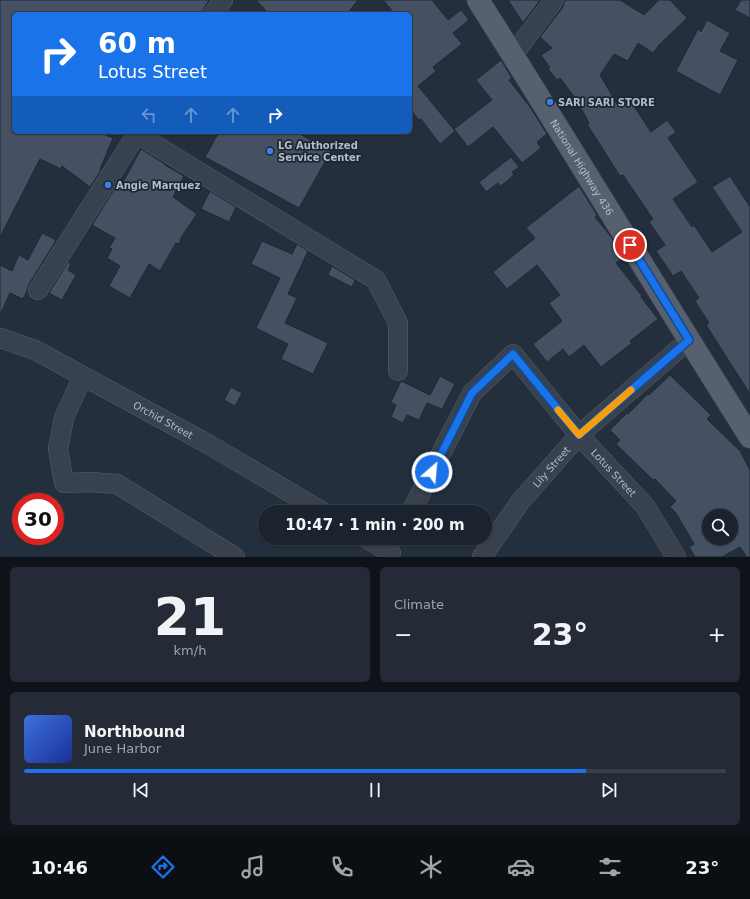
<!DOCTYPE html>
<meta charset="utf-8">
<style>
:root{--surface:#1b232e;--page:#242b36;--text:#f1f3f6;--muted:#a0a4aa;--line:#39404a;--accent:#1a73e8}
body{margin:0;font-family:"DejaVu Sans",sans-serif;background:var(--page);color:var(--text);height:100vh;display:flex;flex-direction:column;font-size:15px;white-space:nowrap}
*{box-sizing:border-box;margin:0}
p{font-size:13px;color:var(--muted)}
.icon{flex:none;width:22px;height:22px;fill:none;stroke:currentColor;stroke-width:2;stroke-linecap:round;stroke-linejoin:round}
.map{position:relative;height:557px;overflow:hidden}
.details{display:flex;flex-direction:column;gap:10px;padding:10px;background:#0f1319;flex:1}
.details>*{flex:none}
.banner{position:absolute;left:12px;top:12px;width:400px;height:122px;border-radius:6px;box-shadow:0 1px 3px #0004,0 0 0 1px var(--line);background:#1a73e8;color:#fff;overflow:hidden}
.controls{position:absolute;left:702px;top:509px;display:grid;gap:8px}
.controls a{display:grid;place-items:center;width:36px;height:36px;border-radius:50%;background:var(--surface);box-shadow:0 1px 3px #0004,0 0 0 1px var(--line);font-size:20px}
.speed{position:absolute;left:12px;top:493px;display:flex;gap:8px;font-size:20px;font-weight:700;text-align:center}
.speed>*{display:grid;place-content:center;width:52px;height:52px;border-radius:50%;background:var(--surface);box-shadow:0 1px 3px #0004,0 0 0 1px var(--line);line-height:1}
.speed .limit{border:6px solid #d22;background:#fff;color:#111}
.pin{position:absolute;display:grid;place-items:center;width:34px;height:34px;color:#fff;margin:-17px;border:2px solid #fff;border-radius:50%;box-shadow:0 1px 4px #0007}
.me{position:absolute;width:44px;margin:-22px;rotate:27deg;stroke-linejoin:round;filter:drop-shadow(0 0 3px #0008)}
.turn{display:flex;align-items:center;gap:14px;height:84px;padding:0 20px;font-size:18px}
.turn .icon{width:52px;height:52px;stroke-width:2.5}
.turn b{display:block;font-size:28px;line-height:34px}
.lanes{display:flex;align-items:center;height:38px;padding:0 20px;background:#0003;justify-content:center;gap:20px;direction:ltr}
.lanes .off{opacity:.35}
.big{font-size:30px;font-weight:700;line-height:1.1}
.details .tile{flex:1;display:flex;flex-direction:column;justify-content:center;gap:6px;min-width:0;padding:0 14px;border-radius:6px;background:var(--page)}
.details .dial{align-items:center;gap:0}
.dial b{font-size:52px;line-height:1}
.song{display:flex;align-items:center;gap:12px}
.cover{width:48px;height:48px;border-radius:6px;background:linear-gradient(135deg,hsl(220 70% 55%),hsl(230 70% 35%))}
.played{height:4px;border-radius:2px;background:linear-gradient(90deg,var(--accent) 80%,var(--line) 80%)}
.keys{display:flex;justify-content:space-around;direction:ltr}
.heat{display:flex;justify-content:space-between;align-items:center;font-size:22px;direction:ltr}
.details .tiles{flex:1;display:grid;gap:10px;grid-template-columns:1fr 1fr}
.tile:last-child{grid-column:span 2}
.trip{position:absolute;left:258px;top:505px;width:234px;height:40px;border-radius:20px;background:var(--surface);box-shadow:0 1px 3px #0004,0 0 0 1px var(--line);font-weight:700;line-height:40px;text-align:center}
.menu{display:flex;height:64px;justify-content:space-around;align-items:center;background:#0b0e12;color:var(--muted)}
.menu .icon{width:28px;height:28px}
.menu .on{color:var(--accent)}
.menu b{font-size:18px;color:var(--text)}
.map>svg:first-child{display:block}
.building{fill:#455162;stroke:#1f2835;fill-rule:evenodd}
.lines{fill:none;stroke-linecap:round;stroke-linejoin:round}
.street-casing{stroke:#565f6c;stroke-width:20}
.primary-casing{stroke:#414a57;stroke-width:23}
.street{stroke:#38414e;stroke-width:19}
.primary{stroke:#56606e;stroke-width:22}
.route-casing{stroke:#114b97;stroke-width:10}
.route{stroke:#1a73e8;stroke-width:7}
.slow{stroke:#f59e0b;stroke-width:7}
.shop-dot{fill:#3f7fe0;stroke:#1d2633;stroke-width:1.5}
.labels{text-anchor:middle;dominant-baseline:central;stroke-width:3.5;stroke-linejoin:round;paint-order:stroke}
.poi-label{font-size:10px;font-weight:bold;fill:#b4bcc9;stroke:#1d2633;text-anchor:start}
.street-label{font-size:10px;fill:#b4bcc9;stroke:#1d2633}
</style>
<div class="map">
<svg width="750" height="557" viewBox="0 0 750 557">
<rect width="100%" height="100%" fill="#242f3e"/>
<g class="building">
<path d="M0,0H209L204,8L202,14H14V132H98L113,138L100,169L101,170L90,187L62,166L61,169L40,159L0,237Z"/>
<path d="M256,0H358L347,14H269Z"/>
<path d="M383,0H432L448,20L461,10L469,20L453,33L462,44L433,67L436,71L418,86L455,131L440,144L421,119L419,120L410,109V14H395Z"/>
<path d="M508,0H540L523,23Z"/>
<path d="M565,0H620L644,15L659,0H670L687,18L659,45L653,53L638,43L628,61L614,54L600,75L617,104L628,97L651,132L667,120L676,132L668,138L698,182L673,199L692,227L694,225L712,252L742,232L712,187L730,176L750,207V394L706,325L709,323L695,301L699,298L681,271L673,276L656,251L665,245L649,222L653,219L623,175L620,176L611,162L587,124L589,123L576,99L560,78L557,80L548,69L550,68L541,55L552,48L540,37L563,7Z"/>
<path d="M741,0H750V18L735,10Z"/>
<path d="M707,20L730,33L720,51L738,60L720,95L676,71L698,29L701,32Z"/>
<path d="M501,60L512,78L509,80L530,107L547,134L537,142L541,148L522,163L493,127L468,147L454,129L492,100L476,80Z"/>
<path d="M219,132H296L331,151L299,208L205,157Z"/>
<path d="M141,149L165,164V165L184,176L173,197L197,214L182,236L179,244L176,243L160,271L149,264L130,298L109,286L120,266L107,258L112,249L109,248L115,238L92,225L120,180L123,182Z"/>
<path d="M511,157L519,167L512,172L514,175L501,186L498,183L486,192L479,182Z"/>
<path d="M579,186L597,215L595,217L612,238L624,258L616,263L642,296L641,297L658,319L630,341L632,343L601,367L584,345L569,357L563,349L547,362L533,344L562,321L549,303L560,295L537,265L507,289L493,272L535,238L526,228Z"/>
<path d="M210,191L236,207L229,222L201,209Z"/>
<path d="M42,233L56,240L52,247L29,284L27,291L23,299L10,293L0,315V265L12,271L19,255L28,260Z"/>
<path d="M262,241L292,254L297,244L308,251L288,294L297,298L285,323L328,343L313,374L281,359L288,344L256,328L280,278L251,264Z"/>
<path d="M68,262L71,264L68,270L76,275L62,300L49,293Z"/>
<path d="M332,266L355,280L352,287L328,275Z"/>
<path d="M670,375L711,415L707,419L740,451L750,470V557H747L740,547L722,557H695L689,547L694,544L676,513L670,507L676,501L655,479L653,480L616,444L620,440L610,430L627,413L628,414L648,394L649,395ZM709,516H731V538H709Z"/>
<path d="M440,376L455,384L442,409L427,403L419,420L407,415L403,423L391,417L396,405L391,402L401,381L430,395Z"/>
<path d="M231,387L242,393L235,406L224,400Z"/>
</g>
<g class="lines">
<defs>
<g id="street">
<path d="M213,14L223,0"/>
<path d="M513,55L554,0"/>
<path d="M137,134L376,280L398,323V371"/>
<path d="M38,290L138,132"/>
<path id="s1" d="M0,338L35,350L208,444L323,512"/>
<path d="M83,376L64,418L58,449L64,483L90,482L117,484L235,557"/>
<path id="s2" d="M411,512L472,393L513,354L579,435L645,506L676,557"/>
<path d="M366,538L391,553"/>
<path id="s3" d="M482,557L520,502L579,435L689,340"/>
</g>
<g id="primary">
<path id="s4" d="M478,0C570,145 658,292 750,437"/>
</g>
</defs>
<use href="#street" class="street-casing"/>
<use href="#primary" class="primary-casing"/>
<use href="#street" class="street"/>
<use href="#primary" class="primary"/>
</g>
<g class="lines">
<defs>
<path id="route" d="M432,472L472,393L513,354L579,435L689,340L630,245"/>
</defs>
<use href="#route" class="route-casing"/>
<use href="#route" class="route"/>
<path class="slow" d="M558,410L579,435L631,390"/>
</g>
<g class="shop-dot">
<circle cx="550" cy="102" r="4"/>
<circle cx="270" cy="151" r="4"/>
<circle cx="108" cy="185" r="4"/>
</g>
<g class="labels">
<g class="poi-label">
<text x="558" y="102">SARI SARI STORE</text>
<text x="278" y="145">LG Authorized<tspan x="278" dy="12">Service Center</tspan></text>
<text x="116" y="185">Angie Marquez</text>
</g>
<g class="street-label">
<text stroke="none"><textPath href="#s4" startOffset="197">National Highway 436</textPath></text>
<text stroke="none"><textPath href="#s1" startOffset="183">Orchid Street</textPath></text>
<text stroke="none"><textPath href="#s3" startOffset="114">Lily Street</textPath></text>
<text stroke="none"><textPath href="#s2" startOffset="346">Lotus Street</textPath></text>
</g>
</g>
</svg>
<div class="controls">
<a><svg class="icon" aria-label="search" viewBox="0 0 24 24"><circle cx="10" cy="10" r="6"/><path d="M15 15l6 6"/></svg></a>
</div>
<div class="speed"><div class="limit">30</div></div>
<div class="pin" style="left:630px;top:245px;background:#d93025"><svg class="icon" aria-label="arrive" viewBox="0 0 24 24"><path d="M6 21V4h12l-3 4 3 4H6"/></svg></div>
<svg class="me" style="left:432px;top:472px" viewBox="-20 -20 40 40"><circle r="17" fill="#1a73e8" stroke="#fff" stroke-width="3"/><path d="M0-11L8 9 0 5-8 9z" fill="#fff"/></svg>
<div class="trip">10:47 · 1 min · 200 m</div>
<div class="banner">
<div class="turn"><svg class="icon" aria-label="right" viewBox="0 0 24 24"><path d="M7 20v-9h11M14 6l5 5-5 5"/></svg><div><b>60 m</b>Lotus Street</div></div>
<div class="lanes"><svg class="icon off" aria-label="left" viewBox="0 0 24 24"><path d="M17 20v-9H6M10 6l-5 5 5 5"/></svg><svg class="icon off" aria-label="ahead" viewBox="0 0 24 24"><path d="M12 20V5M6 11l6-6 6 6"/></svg><svg class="icon off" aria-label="ahead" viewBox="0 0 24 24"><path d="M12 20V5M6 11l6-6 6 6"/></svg><svg class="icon" aria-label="right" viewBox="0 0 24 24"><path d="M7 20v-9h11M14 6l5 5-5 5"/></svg></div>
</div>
</div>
<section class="details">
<div class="tiles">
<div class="tile dial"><b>21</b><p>km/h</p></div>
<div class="tile"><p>Climate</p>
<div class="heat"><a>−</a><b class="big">23°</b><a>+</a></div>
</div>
<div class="tile">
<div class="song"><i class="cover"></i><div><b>Northbound</b><p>June Harbor</p></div></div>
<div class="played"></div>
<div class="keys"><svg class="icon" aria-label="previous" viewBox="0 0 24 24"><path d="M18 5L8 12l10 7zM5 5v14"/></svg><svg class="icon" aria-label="pause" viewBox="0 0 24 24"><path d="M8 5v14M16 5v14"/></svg><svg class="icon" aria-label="next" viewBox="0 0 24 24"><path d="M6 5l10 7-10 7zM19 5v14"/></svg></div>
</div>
</div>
</section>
<nav class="menu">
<b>10:46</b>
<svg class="icon on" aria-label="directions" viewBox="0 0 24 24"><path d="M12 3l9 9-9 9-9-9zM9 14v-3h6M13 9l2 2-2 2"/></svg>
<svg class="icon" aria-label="music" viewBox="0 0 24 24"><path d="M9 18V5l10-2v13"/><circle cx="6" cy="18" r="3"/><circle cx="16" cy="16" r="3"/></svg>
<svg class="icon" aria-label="phone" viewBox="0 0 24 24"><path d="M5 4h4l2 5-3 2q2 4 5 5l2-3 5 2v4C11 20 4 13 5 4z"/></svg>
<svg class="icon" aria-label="climate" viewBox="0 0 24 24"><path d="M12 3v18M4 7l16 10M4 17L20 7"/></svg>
<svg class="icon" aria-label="car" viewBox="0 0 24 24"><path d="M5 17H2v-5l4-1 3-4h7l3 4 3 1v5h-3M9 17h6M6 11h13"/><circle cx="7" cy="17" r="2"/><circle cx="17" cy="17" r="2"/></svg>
<svg class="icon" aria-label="filters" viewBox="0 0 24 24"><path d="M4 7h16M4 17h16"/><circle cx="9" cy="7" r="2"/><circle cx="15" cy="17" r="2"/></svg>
<b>23°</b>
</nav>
